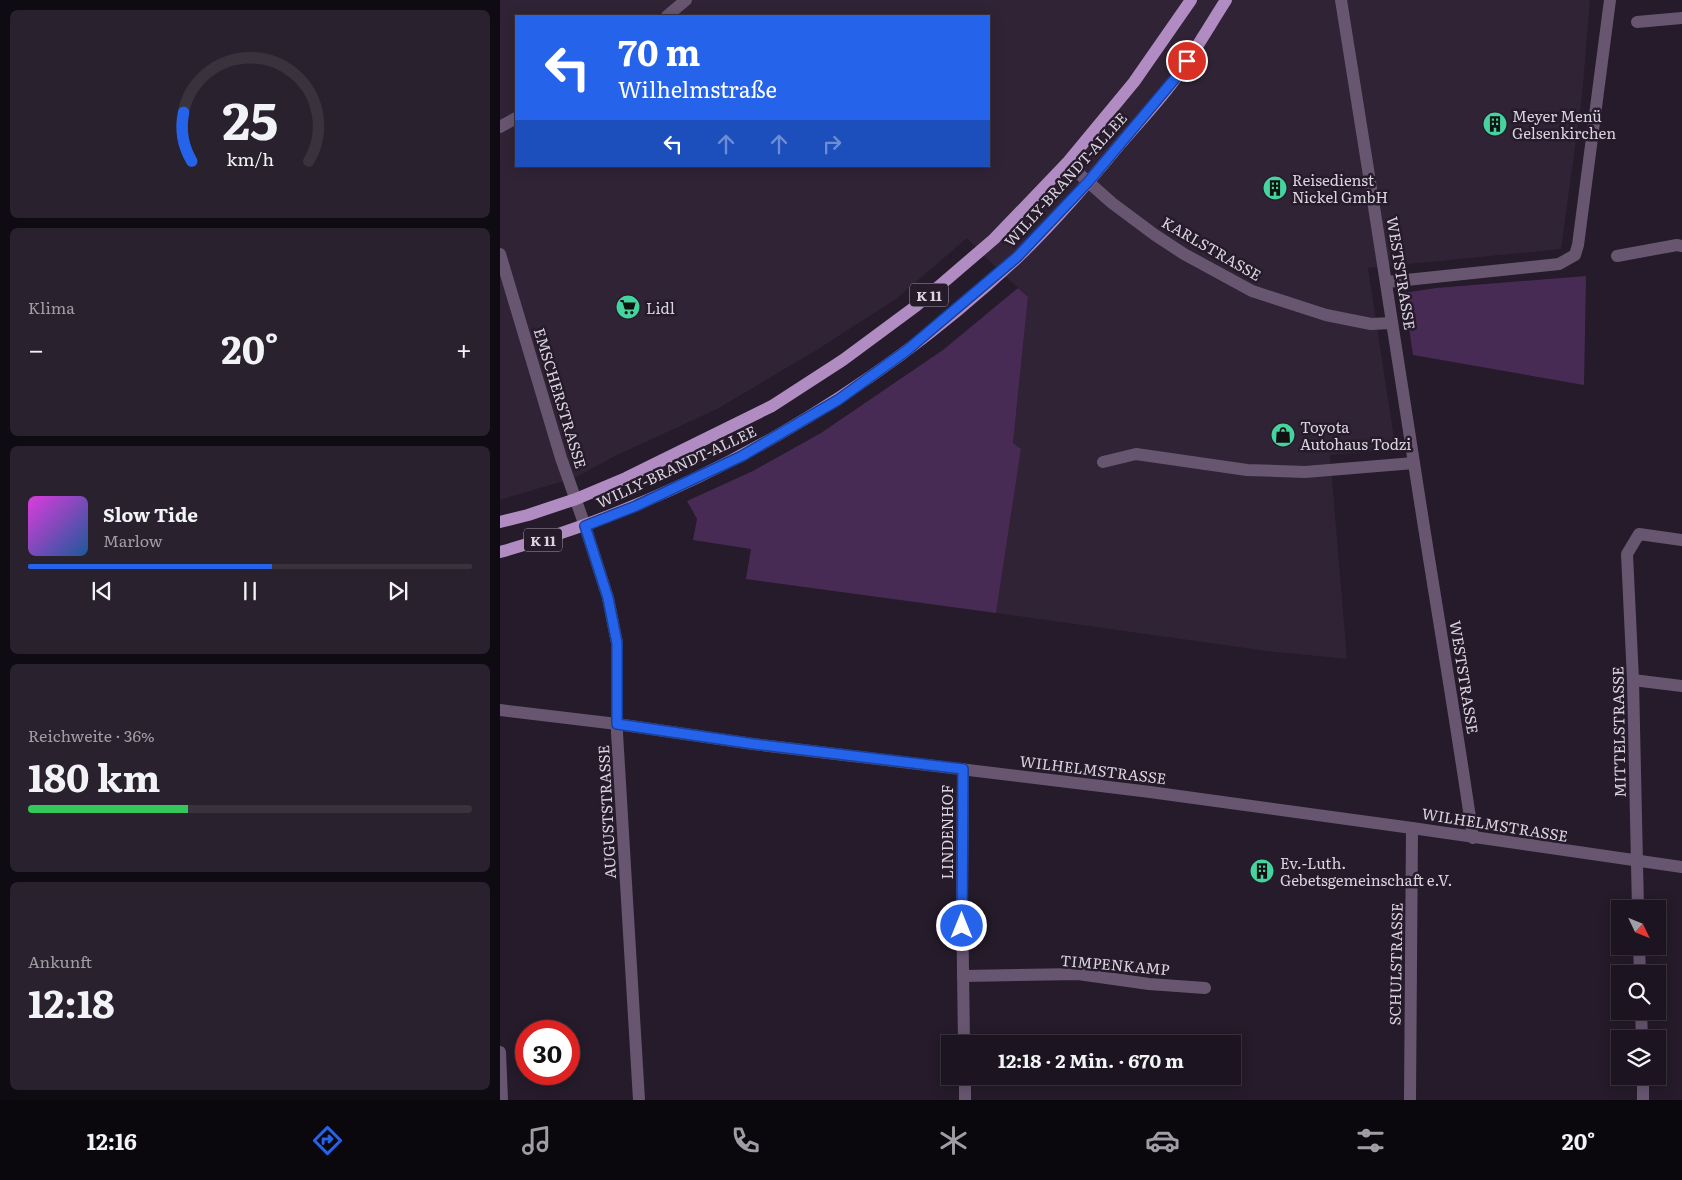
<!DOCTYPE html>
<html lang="de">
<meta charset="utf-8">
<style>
:root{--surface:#1c1420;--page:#29212d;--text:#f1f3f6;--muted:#a09ea5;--line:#3a333e;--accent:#2563eb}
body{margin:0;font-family:Literata,serif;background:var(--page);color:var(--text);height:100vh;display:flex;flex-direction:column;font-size:19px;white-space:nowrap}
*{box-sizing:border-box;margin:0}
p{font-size:16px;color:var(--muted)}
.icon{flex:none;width:28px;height:28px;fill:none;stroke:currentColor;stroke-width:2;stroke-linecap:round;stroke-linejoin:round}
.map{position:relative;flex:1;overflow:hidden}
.side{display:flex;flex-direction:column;gap:10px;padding:10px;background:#0f0b12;width:500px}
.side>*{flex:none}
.top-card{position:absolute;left:15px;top:15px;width:475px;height:152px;border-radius:0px;box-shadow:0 2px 12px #0003,0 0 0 1px var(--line);background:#2563eb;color:#fff;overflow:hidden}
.needle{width:32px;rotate:133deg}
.buttons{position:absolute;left:1111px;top:900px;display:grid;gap:10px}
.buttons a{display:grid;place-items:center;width:55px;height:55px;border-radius:0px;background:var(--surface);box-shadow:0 2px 12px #0003,0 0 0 1px var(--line);font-size:25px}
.speed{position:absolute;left:15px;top:1020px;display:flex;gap:10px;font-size:25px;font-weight:700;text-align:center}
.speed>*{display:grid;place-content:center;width:65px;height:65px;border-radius:50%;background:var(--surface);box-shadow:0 2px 12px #0003,0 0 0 1px var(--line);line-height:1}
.speed .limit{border:8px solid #d22;background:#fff;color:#111}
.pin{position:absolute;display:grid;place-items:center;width:42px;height:42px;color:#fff;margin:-21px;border:2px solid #fff;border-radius:50%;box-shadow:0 1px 5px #0007}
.me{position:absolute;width:55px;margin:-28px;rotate:0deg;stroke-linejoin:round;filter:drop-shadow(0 0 4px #0008)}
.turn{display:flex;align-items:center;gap:18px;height:105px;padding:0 20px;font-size:22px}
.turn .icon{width:65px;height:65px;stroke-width:2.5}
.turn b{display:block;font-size:35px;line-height:42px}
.lanes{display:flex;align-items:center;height:48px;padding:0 20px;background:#0003;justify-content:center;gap:25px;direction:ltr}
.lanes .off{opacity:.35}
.big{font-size:38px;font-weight:700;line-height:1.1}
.side .card{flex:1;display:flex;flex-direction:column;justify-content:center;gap:8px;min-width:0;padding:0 18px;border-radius:8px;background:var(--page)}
.side .dial{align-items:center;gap:0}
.dial svg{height:130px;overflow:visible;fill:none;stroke:var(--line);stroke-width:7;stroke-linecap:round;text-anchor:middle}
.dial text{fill:var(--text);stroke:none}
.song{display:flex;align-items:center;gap:15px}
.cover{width:60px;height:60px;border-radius:8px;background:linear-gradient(135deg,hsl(300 70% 55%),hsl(210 70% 35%))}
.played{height:5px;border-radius:2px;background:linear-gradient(90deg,var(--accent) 55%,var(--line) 55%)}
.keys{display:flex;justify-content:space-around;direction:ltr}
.heat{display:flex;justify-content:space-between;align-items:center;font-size:28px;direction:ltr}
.charge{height:8px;border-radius:4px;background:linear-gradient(90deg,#34c759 36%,var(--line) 0)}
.trip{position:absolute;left:441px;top:1035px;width:300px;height:50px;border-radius:0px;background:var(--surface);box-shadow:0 2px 12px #0003,0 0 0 1px var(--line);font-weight:700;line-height:50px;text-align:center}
.tabs{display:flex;height:80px;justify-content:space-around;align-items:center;background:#0b080d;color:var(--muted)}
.tabs .icon{width:35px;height:35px}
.tabs .active{color:var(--accent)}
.tabs b{font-size:22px;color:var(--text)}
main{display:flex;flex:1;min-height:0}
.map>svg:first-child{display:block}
.built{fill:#302336;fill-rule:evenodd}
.green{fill:#482b55}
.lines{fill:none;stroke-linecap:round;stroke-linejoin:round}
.minor{stroke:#685671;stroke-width:12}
.major{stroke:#b18cc3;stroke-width:12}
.route-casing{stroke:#184099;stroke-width:12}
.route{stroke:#2563eb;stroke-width:9}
.labels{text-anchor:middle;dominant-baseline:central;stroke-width:5;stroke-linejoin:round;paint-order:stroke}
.shield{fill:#251b2a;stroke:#a49ca9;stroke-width:1}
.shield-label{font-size:14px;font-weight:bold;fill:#dbd4df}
.poi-label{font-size:15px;fill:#dbd4df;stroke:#251b2a;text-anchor:start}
.street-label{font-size:15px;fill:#dbd4df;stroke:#251b2a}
</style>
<main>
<section class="side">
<div class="card dial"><svg viewBox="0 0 100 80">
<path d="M14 69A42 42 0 1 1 86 69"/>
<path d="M14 69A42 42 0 0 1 9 39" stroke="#2563eb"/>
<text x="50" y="56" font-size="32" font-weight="700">25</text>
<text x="50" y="72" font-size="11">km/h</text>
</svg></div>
<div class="card"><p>Klima</p>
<div class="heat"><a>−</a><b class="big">20°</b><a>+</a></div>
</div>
<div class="card">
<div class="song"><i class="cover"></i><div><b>Slow Tide</b><p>Marlow</p></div></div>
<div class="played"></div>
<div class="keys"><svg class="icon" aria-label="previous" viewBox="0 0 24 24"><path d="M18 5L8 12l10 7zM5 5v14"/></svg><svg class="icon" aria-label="pause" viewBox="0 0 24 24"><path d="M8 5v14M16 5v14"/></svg><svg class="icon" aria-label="next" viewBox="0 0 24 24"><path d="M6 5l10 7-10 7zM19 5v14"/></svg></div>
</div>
<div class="card"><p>Reichweite · 36%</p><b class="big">180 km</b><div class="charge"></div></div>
<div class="card"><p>Ankunft</p><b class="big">12:18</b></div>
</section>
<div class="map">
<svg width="1182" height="1100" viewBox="0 0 1182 1100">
<rect width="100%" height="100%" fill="#251b2a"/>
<path class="built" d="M0,0H1090L1082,96L1061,249L868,268L895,445L888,450L830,455L847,659L767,651L496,613L521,449L513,443L528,297L485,257L467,238L396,299L315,351L217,409L117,455L74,478L0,500ZM16,16H489V166H16Z"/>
<g class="green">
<path d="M1086,276L1084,385L913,355L904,293L936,288Z"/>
<path d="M518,288L528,297L513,443L521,449L496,613L246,579L251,549L193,540L197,519L187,501L253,471L321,433L443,350Z"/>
</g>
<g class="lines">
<g class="minor">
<path d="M841,0C866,154 890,309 914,463C933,588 955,713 973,838"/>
<path d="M167,16L186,0"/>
<path d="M1137,22L1182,18"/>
<path d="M0,127L16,118"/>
<path d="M567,163L612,203L655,235L684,254L752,291L826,315L871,324L892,323"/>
<path d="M0,254L61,458L85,526L108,598L117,643V733L139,1100"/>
<path d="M1117,256L1177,245L1182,246"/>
<path d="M887,282L1059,264L1075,255L1078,245L1110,0"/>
<path d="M603,462L636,454L747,470L805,472L914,463"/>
<path d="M1133,680L1182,686"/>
<path d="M0,710L117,724L253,744L650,792L912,828L1182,867"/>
<path d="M463,769L462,895L464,1044"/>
<path d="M1138,909L1133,680L1127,554L1139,534L1182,540"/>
<path d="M1139,946L1140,974"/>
<path d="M463,976L578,974L649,984L705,988"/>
<path d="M1141,1011L1142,1039"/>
<path d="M0,1052L2,1100"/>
<path d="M465,1076V1100"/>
<path d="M1143,1076V1100"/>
<path d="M910,1100L912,828"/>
</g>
<g class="major">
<path d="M0,522L28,515L76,499L126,478L272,406L343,360L416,306L494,239L567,163L634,82L691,0"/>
<path d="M0,552C193,498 371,395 517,258C554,223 588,183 621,143C640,121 661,99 678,75C695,51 710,25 726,0"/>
</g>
</g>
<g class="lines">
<defs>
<path id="route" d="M462,926L463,769L254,744L117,724V643L108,598L85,526L136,506L242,456L338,400L406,351L517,257L588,182L677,76L687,61"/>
</defs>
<use href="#route" class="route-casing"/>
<use href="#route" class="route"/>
</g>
<defs>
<symbol id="building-disc" viewBox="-11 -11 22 22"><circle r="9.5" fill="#45d49f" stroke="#251b2a"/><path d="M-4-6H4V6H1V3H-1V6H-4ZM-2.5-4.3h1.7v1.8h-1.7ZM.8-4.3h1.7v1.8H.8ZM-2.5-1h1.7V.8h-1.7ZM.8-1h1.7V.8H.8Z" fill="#111"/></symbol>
<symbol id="supermarket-disc" viewBox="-11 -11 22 22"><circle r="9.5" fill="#45d49f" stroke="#251b2a"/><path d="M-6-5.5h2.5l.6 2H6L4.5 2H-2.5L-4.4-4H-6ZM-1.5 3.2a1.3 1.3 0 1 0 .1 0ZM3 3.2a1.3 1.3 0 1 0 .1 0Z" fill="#111"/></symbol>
<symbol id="shop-disc" viewBox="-11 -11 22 22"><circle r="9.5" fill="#45d49f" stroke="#251b2a"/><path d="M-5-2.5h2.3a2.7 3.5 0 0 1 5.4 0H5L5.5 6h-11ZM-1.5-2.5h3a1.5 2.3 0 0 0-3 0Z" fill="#111"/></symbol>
</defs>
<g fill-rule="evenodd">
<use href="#building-disc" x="981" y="110" width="28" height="28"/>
<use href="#building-disc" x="761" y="174" width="28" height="28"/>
<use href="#supermarket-disc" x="114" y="293" width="28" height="28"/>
<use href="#shop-disc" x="769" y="421" width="28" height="28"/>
<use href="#building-disc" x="748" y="857" width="28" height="28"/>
</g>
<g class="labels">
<g class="shield">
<rect x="410" y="283.5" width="38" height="23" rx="4"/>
<rect x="24" y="528.5" width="38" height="23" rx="4"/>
</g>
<g class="shield-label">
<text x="429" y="295">K 11</text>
<text x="43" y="540">K 11</text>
</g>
<g class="poi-label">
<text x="1012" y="115">Meyer Menü<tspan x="1012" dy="17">Gelsenkirchen</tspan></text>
<text x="792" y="179">Reisedienst<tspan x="792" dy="17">Nickel GmbH</tspan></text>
<text x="146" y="307">Lidl</text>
<text x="800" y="426">Toyota<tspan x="800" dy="17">Autohaus Todzi</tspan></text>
<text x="780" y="862">Ev.-Luth.<tspan x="780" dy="17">Gebetsgemeinschaft e.V.</tspan></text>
</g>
<g class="street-label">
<text transform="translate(565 179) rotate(-48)">WILLY-BRANDT-ALLEE</text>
<text transform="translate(712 248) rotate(30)">KARLSTRASSE</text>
<text transform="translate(902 273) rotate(81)">WESTSTRASSE</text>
<text transform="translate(61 398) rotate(73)">EMSCHERSTRASSE</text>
<text transform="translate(176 466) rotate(-25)">WILLY-BRANDT-ALLEE</text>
<text transform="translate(965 677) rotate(81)">WESTSTRASSE</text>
<text transform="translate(1118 732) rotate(-91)">MITTELSTRASSE</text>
<text transform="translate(593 769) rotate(7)">WILHELMSTRASSE</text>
<text transform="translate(106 812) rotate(-93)">AUGUSTSTRASSE</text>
<text transform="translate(995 824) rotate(9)">WILHELMSTRASSE</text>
<text transform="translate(446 832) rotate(-90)">LINDENHOF</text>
<text transform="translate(615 964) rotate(5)">TIMPENKAMP</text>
<text transform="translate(895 964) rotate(-89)">SCHULSTRASSE</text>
</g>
</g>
</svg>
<div class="buttons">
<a><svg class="needle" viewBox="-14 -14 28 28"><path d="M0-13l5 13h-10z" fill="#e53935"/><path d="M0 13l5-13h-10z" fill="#a09ea5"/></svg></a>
<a><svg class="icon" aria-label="search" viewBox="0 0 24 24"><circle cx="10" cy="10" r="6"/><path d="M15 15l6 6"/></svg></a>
<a><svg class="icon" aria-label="layers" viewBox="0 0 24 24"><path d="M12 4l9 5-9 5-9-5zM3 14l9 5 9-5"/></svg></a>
</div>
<div class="speed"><div class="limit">30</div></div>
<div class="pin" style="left:687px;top:61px;background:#d93025"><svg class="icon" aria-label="arrive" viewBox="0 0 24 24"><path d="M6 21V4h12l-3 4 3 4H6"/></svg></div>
<svg class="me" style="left:462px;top:926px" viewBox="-20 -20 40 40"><circle r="17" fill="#2563eb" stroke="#fff" stroke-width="3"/><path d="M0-11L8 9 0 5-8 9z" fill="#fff"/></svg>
<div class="trip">12:18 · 2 Min. · 670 m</div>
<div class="top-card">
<div class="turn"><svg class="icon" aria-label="left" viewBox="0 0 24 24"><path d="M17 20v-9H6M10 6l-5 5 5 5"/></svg><div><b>70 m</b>Wilhelmstraße</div></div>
<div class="lanes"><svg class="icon" aria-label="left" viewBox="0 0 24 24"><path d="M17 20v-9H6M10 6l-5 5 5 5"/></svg><svg class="icon off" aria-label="ahead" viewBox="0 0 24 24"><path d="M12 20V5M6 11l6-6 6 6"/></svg><svg class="icon off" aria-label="ahead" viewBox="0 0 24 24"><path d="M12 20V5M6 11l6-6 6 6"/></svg><svg class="icon off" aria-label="right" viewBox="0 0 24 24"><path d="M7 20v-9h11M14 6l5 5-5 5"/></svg></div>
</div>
</div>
</main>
<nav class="tabs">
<b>12:16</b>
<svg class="icon active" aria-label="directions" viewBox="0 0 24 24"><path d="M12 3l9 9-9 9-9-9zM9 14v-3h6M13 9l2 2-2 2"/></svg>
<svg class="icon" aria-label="music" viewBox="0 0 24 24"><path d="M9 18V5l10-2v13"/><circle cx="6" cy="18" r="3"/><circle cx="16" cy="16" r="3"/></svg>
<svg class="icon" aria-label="phone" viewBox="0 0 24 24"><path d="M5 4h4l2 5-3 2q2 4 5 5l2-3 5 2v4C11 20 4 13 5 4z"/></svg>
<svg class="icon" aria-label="climate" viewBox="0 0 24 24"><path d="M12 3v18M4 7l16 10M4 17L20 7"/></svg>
<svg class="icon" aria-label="car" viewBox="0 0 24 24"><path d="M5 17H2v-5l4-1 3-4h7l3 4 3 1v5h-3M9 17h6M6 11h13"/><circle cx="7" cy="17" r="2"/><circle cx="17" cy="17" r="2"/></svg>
<svg class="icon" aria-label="filters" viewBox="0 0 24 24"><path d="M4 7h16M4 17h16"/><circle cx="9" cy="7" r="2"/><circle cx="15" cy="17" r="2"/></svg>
<b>20°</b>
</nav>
